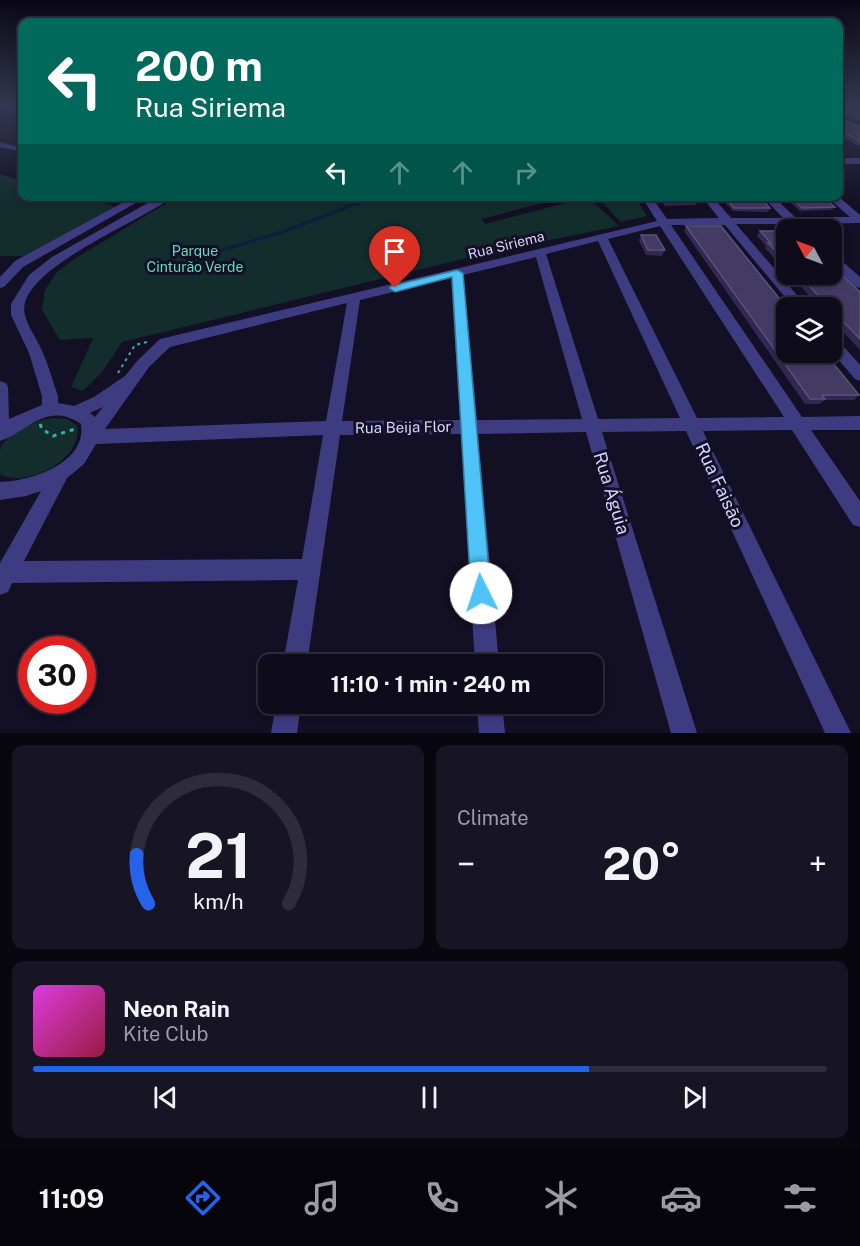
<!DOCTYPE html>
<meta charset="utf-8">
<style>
:root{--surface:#0e0b1b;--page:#171424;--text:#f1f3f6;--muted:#9b9ba3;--line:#2e2b3a;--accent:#2563eb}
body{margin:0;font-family:"Public Sans",sans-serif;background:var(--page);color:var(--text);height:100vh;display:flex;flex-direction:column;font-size:22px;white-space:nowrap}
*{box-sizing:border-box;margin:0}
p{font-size:20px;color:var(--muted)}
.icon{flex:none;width:33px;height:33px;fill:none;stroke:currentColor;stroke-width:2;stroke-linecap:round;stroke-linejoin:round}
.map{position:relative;height:733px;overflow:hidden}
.sheet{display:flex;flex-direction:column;gap:12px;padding:12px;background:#08060f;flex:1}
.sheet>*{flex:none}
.top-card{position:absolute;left:18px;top:18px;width:825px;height:183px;border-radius:12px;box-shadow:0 3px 9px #0003,0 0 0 2px var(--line);background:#00695c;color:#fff;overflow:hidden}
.needle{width:39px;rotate:311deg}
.controls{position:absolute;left:776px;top:219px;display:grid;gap:12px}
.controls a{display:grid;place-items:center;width:66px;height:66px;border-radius:12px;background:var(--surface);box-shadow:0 3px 9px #0003,0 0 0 2px var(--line);font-size:30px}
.speed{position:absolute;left:18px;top:636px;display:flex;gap:12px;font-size:30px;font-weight:700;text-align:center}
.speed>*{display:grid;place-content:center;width:78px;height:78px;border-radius:50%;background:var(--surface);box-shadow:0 3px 9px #0003,0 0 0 2px var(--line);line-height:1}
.speed .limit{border:9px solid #d22;background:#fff;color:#111}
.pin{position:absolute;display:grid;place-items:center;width:51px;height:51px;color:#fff;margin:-62px -26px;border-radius:50% 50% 50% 0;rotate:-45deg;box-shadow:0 0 6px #0007}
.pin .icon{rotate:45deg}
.me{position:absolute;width:66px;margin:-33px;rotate:356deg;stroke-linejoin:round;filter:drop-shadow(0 0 4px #0008)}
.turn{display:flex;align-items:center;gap:21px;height:126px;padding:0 18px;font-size:27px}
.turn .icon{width:78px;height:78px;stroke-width:2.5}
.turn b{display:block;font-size:42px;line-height:51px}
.lanes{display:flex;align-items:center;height:57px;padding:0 18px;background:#0003;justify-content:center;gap:30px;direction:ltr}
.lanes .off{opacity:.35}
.big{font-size:45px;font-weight:700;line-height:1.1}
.sheet .tile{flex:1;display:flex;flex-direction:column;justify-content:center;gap:9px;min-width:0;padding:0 21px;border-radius:12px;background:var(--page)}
.sheet .dial{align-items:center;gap:0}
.dial svg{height:156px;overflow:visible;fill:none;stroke:var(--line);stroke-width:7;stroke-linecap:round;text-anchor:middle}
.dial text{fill:var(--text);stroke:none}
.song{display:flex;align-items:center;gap:18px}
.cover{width:72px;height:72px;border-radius:9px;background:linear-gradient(135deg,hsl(300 70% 55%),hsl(340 70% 35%))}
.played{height:6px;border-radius:3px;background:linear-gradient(90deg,var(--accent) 70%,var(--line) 70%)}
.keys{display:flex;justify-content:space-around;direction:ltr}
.heat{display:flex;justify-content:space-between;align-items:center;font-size:33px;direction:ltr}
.sheet .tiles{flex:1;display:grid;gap:12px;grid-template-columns:1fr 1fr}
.tile:last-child{grid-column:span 2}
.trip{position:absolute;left:258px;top:654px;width:345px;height:60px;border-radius:12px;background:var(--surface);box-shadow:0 3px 9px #0003,0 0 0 2px var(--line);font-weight:700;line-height:60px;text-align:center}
.menu{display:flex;height:96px;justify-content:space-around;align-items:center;background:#06040b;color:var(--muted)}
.menu .icon{width:42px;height:42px}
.menu .current{color:var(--accent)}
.menu b{font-size:27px;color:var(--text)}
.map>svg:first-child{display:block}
.green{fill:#122d2c}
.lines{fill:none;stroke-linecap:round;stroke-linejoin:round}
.stream{stroke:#0b1f40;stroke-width:3}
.path-far1{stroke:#33b2aa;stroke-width:2;stroke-dasharray:3 4;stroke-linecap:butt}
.path{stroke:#33b2aa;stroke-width:3;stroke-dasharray:4 5;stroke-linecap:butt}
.minor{fill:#3e3c81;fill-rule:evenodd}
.wall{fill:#312951}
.building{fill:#433b64;stroke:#5a537c;stroke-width:1.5}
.route{fill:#4fc3f7;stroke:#337fa1;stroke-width:1.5}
.labels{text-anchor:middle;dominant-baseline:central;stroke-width:6;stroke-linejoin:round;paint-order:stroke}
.far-street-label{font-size:14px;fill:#d8d3fe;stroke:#130f24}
.far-park-label{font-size:14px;fill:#61dbbd;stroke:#130f24}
.street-label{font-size:15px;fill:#d8d3fe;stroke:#130f24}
.near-street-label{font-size:18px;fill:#d8d3fe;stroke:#130f24}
</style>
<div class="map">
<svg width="860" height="733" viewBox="0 0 860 733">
<rect width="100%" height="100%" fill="#130f24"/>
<g class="green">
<path d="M0,174L22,181V196L86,197L116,207L26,256H0Z"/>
<path d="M178,196L565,197L482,219L485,224L588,197L619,226L500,250L122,342L102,372L83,391L71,387L93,338L60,340L42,310L45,290L56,273L73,260Z"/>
<path d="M597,197H635L647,216L621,222Z"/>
<path d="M52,418L67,419L77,426C84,459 26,489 0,474C0,467 0,457 0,450C4,433 37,420 52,418Z"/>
</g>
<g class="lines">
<path class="stream" d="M169,253L219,251L282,232L376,196"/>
<path class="path-far1" d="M118,373L135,345L147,342"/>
<path class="path" d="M40,424L42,429L53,436L75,429"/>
<g class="minor">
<path d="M0,105L22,109V113L0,107Z"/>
<path d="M0,142L22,148V152L0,147Z"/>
<rect x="838" y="158" width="22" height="6"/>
<path d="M135,196H148L23,267L4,287L0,288V277L15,261Z"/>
<path d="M160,196H173C144,221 13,270 25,315C28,328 38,340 43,353C49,367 53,382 58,396V403L74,406L94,397L125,376L138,360L160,339L657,221L641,196H651L667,219L719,218L701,196H712L731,218H783L762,196H773L795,217H850L826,196H838L860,215V223L800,224L795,226L790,224H736L808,308H794L725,225H671L802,417L860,416V430H811L860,501V527L853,525L792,430L703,431L851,733H825L686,431L602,432L697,733H671L586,432L478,434L499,664H475L461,434L340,435L307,664H283L298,580L12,583L8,592L0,595V563L41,491L26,496L0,500V482C30,481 87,464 81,424C47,401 29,431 0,441V381L6,383L8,387L9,419L42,405V396L29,353L11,315V304L19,291L29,275L52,257ZM660,226L784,417L697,418L608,239ZM598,241L680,418L598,419L546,254ZM536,257L582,419L477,420L463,275ZM451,278L460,420L342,421L360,300ZM347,303L326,421L105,429L149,367L170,347ZM103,407L95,417L90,413ZM323,435L302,559L24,561L67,478L84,464L96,444Z"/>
<path d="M831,253L835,255L860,277V288L856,287L831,263Z"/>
<path d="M831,336L836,338L860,365V381L855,379L831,351Z"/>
<path d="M276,704H301L297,733H271Z"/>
<path d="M477,704H502L505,733H479Z"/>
</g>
</g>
<g class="wall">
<path d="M860,105V123L839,112L838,106Z"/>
<path d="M838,116L860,127V147L838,134Z"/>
<path d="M658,196H693L697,201L696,205L665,206Z"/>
<path d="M719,196H759L770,208L768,212L733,211Z"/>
<path d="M783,196H821L835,207L832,210L800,211Z"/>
<path d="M686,226L859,395L854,400H825L820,404H805L684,231Z"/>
<path d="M760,231H786V271L765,248L766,246L757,236Z"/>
<path d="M641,235L665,250L662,256L646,255L639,241Z"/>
<path d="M790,274H831L860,292V350L831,319V308H820Z"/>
</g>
<g class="building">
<path d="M860,105V119L841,109L838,110V106Z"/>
<path d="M838,116L860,127V142L838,129Z"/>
<path d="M662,196H693L697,201L667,202Z"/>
<path d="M724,196H759L770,208H734Z"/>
<path d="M789,196H821L835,207L802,208Z"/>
<path d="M686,226H721L787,308H786V352H824L859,395H822L825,399H810Z"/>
<path d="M760,231H786V261L768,243H771Z"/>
<path d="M641,235H656L665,250H648Z"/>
<path d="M831,264L860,292V339L831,309V308H830L798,274H831Z"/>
</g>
<linearGradient id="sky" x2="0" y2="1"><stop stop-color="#0a0814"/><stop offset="0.51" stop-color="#333750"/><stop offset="1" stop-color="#333750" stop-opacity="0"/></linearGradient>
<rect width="860" height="207" fill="url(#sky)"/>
<path class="route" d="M457,270L463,273L491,593L488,600L481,603L474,600L471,593L452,277L395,292L389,288L391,286Z"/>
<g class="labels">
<g class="far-street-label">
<text transform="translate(506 245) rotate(-14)">Rua Siriema</text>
</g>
<g class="far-park-label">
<text x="195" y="251">Parque<tspan x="195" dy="16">Cinturão Verde</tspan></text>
</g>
<g class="street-label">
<text transform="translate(403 427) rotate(-1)">Rua Beija Flor</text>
</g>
<g class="near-street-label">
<text transform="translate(720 485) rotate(65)">Rua Faisão</text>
<text transform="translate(612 493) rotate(73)">Rua Águia</text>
</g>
</g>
</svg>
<div class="controls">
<a><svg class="needle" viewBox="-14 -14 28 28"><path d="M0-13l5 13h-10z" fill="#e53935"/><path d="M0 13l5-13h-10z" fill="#9b9ba3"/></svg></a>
<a><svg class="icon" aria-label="layers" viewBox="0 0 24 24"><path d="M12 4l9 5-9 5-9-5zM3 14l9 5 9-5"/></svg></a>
</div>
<div class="speed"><div class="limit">30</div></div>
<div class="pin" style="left:395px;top:288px;background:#d93025"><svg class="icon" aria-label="arrive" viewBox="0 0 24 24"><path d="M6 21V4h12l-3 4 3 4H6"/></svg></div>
<svg class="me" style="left:481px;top:593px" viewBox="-20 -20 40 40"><circle r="19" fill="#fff"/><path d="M0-13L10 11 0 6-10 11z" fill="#4fc3f7"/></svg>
<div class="trip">11:10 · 1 min · 240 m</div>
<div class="top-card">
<div class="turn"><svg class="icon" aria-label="left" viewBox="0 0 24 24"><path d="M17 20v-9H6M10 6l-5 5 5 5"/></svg><div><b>200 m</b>Rua Siriema</div></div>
<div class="lanes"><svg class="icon" aria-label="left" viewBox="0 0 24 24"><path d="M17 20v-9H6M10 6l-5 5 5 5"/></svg><svg class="icon off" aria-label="ahead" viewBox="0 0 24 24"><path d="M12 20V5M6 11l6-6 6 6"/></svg><svg class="icon off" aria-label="ahead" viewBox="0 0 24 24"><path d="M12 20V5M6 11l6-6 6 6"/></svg><svg class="icon off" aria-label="right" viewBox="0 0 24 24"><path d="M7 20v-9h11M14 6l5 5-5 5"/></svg></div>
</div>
</div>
<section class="sheet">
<div class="tiles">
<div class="tile dial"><svg viewBox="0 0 100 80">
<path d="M14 69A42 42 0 1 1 86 69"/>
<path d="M14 69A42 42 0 0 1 8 44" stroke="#2563eb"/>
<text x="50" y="56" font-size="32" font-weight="700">21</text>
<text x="50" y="72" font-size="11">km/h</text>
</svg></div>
<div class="tile"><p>Climate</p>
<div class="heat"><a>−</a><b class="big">20°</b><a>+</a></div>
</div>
<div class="tile">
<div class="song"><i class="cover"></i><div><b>Neon Rain</b><p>Kite Club</p></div></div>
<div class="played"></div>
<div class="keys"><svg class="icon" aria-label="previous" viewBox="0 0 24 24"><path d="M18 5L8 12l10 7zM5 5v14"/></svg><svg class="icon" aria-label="pause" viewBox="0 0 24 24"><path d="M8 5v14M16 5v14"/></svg><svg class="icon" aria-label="next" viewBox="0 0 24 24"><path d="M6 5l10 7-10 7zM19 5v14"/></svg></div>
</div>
</div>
</section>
<nav class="menu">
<b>11:09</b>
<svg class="icon current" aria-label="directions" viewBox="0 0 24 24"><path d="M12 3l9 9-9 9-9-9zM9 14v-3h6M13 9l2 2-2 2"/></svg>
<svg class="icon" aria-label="music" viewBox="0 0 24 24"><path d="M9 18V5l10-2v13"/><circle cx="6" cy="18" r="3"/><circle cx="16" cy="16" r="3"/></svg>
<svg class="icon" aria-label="phone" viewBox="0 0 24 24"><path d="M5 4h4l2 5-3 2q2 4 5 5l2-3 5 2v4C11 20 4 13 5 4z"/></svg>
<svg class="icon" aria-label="climate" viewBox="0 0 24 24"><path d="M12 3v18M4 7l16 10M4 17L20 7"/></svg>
<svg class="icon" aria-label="car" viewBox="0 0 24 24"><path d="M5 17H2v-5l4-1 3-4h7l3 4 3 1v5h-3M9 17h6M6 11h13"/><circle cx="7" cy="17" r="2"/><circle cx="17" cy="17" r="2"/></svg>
<svg class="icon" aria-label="filters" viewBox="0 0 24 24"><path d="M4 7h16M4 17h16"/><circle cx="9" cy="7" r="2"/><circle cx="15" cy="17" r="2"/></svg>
</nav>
